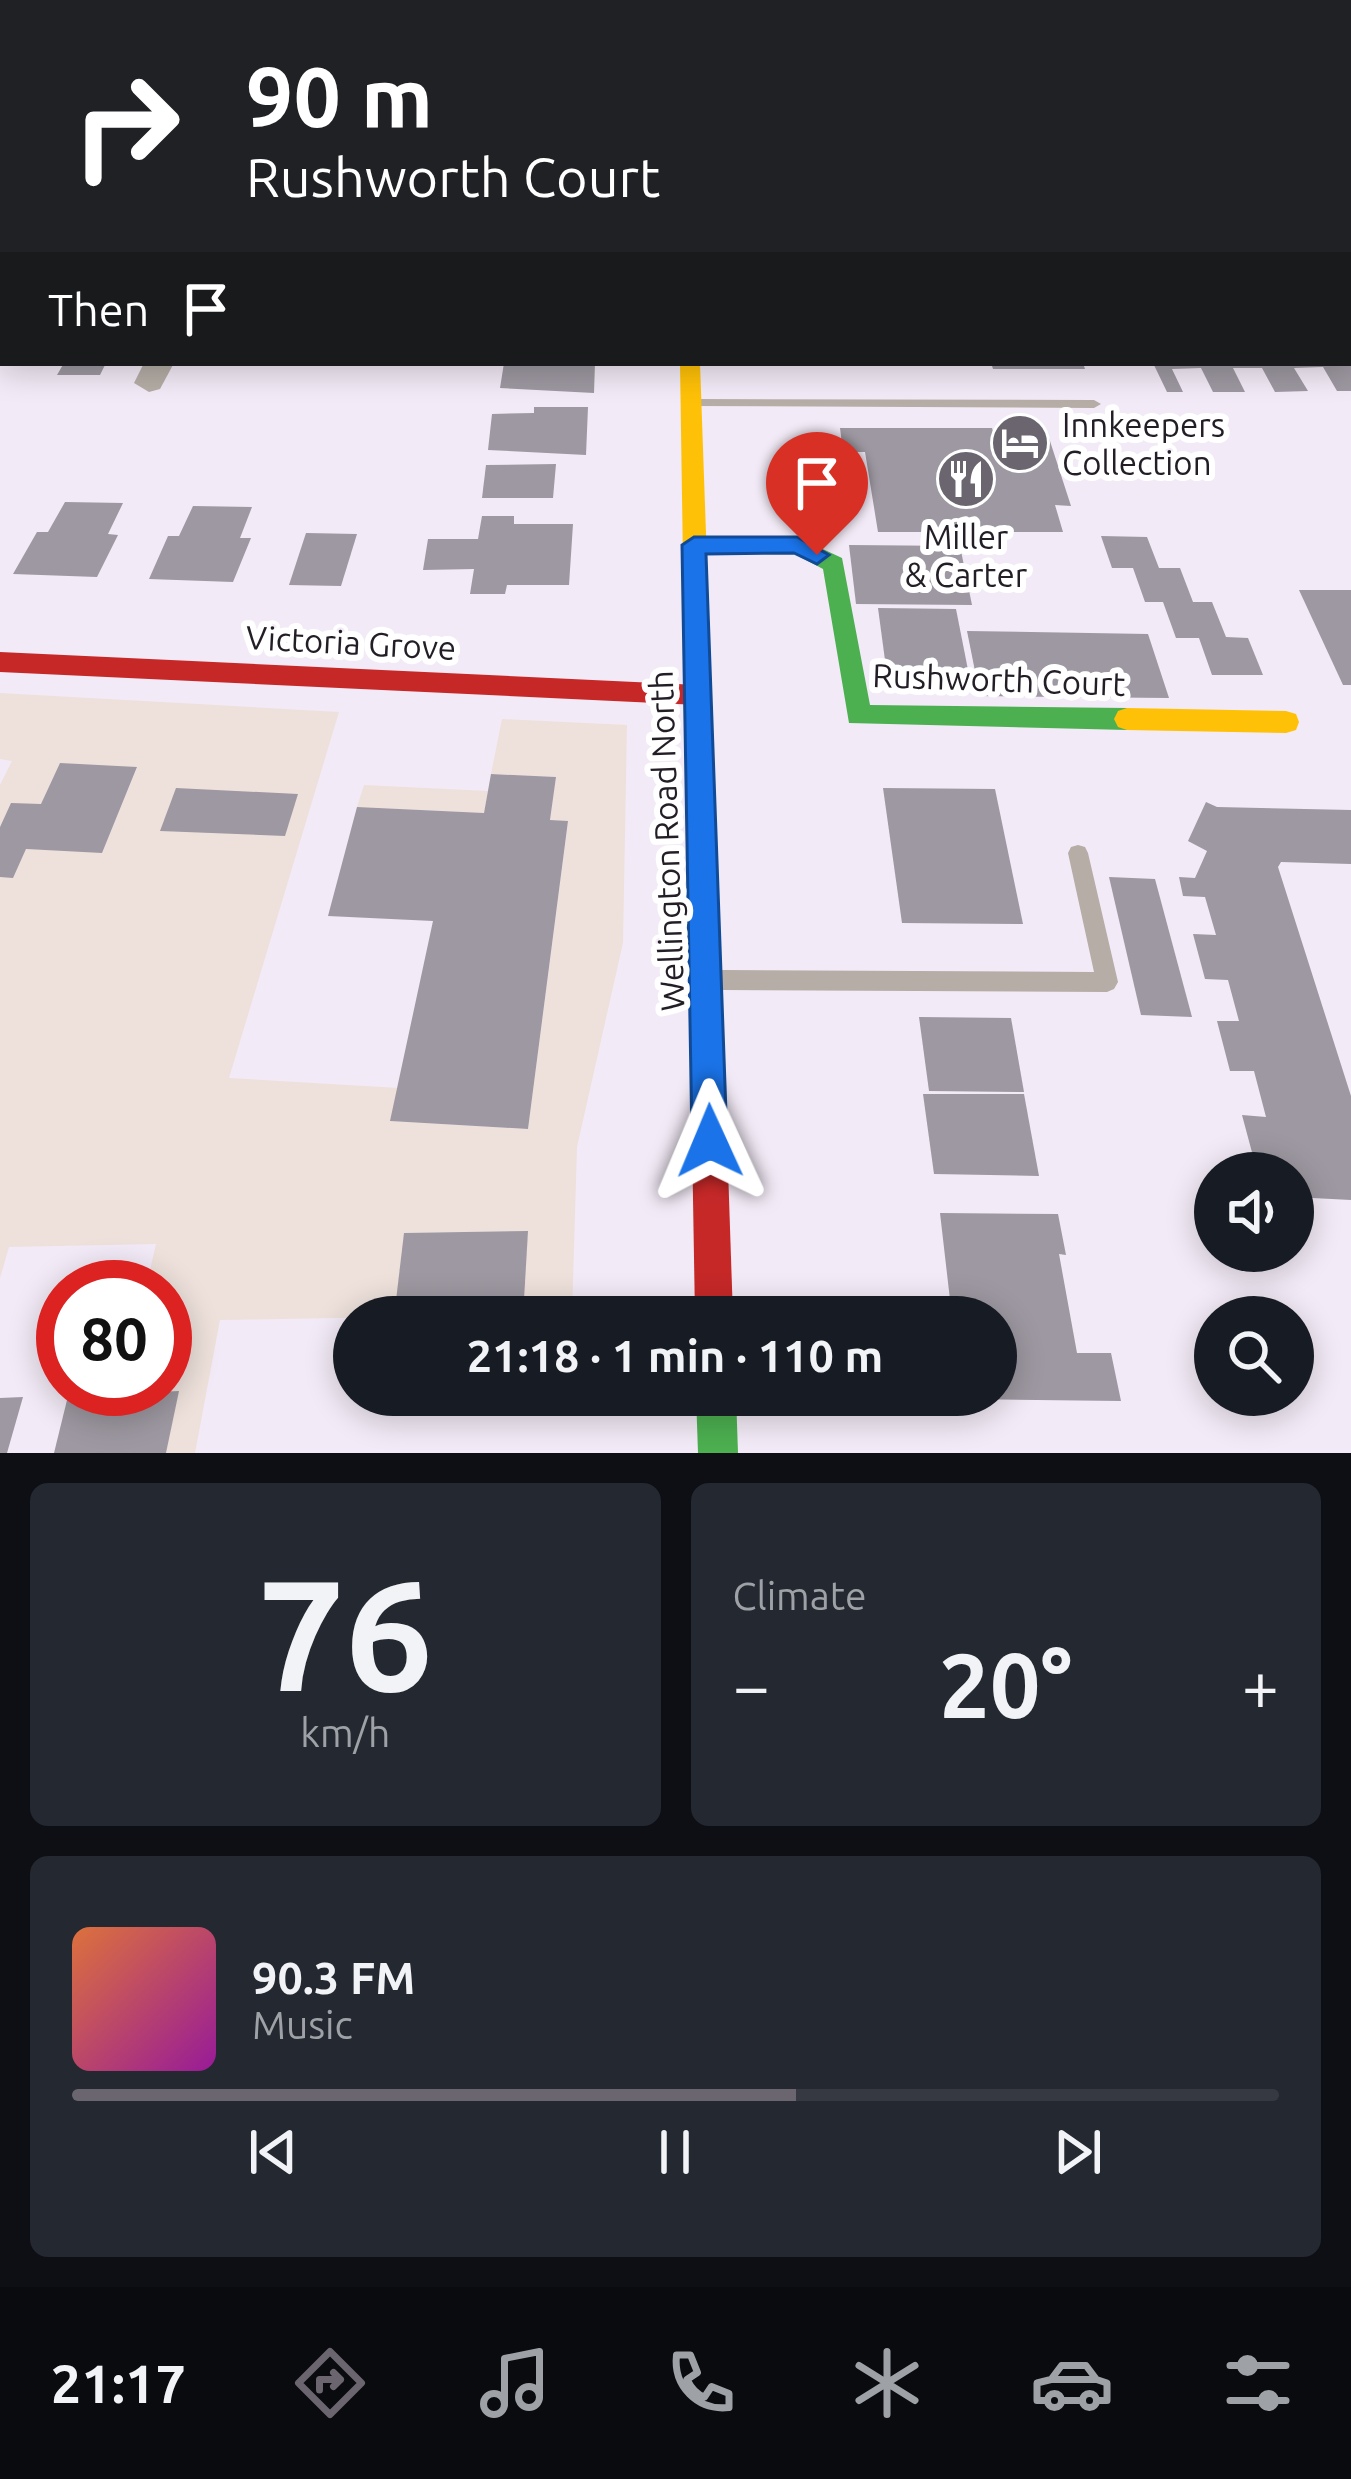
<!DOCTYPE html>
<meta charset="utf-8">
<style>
:root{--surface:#171b24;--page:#242831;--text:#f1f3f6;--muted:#9ea1a6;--line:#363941;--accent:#6b656f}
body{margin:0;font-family:Ubuntu,sans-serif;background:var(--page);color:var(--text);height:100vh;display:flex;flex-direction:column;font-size:45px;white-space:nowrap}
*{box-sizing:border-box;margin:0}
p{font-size:39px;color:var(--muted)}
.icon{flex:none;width:66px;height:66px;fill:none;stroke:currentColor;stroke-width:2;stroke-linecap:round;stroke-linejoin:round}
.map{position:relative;height:1453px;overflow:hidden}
.details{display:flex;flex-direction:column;gap:30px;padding:30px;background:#0d0f14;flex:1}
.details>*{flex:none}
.top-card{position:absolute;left:0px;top:0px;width:1353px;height:366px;box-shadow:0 6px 30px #0003;background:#202124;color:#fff;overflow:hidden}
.tools{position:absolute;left:1194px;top:1152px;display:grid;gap:24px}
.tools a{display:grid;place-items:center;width:120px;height:120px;border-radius:50%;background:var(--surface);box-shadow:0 6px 30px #0003;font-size:60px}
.speed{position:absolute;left:36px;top:1260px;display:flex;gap:24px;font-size:60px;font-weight:700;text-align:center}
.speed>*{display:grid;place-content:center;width:156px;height:156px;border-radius:50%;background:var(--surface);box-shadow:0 6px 30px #0003;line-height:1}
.speed .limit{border:18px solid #d22;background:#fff;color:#111}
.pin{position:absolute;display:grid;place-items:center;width:102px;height:102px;color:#fff;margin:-123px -51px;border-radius:50% 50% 50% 0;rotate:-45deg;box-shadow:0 0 12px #0007}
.pin .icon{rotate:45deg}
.me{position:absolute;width:132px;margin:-66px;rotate:359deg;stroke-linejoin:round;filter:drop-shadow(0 0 9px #0008)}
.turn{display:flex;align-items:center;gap:42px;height:252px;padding:0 48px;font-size:54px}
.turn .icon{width:156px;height:156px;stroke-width:2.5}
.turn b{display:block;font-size:84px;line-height:102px}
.then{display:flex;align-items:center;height:114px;padding:0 48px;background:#0003;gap:24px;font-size:45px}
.big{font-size:90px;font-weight:600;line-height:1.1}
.details .card{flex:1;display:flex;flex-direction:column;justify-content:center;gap:18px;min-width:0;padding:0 42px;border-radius:18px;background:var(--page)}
.details .dial{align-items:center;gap:0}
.dial b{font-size:156px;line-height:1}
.song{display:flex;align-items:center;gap:36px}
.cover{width:144px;height:144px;border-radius:18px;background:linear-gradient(135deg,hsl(20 70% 55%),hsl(300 70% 35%))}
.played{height:12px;border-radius:6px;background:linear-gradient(90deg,var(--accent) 60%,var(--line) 60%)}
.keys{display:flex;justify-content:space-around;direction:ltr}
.heat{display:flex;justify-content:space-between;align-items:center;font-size:66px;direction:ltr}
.details .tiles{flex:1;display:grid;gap:30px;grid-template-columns:1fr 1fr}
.card:last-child{grid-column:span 2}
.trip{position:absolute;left:333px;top:1296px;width:684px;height:120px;border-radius:60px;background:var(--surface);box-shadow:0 6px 30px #0003;font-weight:600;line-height:120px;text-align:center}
.tab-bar{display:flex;height:192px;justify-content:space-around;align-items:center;background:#090b0e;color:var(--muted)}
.tab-bar .icon{width:84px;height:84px}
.tab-bar .on{color:var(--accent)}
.tab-bar b{font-size:54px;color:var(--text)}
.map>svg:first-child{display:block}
.green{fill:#eee1dc}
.building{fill:#9d98a1}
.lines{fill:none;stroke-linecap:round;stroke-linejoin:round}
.lane{fill:#b5ada6;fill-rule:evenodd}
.street{fill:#b5ada6;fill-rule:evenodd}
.fast{fill:#4caf50;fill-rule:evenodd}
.slow{fill:#ffc107;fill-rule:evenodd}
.jam{fill:#c62828;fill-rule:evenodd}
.route{fill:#1a73e8;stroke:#114b97;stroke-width:3}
.labels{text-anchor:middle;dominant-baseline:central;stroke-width:12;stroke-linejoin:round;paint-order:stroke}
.poi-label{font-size:33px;fill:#231d26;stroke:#fff;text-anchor:start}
.street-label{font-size:33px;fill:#231d26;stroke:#fff}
</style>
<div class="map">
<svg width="1351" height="1453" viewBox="0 0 1351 1453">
<rect width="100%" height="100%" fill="#f2eaf6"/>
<g class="green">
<path d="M0,693L339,712L229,1078L399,1088L391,1121L528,1129L568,822L550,820L556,777L491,774L502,719L627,725L623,943L577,1147L572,1316H523L527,1231L405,1233L394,1317L220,1320L195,1453H166L178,1392L122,1394L124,1389H165V1287H146L156,1244L9,1247L0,1278V877H13L26,849L102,852L137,768L41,804H11L0,827V785L12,761L0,759Z"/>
<path d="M364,785L488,791L484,813L357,807Z"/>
</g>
<g class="building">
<path d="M64,363H106L100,375H57Z"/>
<path d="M504,363H595L594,393L500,388Z"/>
<path d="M991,363H1083L1085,369H993Z"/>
<path d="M1153,363H1351V391H1337L1323,367L1294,368L1308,391L1275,392L1262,368H1233L1245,392H1213L1201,368L1172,369L1183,392H1167Z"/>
<path d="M534,407H588L586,455L488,450L492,414L534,413Z"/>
<path d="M840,428H992L995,438H1049L1071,506L1055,505L1063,532H878L865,452H843Z"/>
<path d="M556,464L553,498H482L486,465Z"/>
<path d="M65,502L123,503L108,534L118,535L97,577L13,574L37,532H48Z"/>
<path d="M193,506L252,507L240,538H251L233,582L149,579L168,536H179Z"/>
<path d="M482,516H514V524H573L569,585H507L505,594H470L474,569L423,570L428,539H478Z"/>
<path d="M306,533L357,534L341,586L289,585Z"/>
<path d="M1101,536L1147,537L1159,568H1180L1193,602H1212L1226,637L1248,638L1263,675H1212L1199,638H1176L1163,602H1145L1133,568H1112Z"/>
<path d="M849,545L960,546L972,605L856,604Z"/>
<path d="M1299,590H1351V685H1343Z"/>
<path d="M878,608L956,609L969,675H887Z"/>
<path d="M967,631L1148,634L1169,698L980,696Z"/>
<path d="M60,763L137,767L102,853L26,849L13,878L0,877V827L11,803L41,804Z"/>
<path d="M491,774L556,777L550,820L568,821L528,1129L390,1121L433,921L328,916L357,807L484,813Z"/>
<path d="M176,788L298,794L285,836L160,831Z"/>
<path d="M883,788L995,789L1023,924L902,923Z"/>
<path d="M1206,802L1217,807L1351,810V864L1281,862L1278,867L1351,1096V1200L1293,1197V1173L1257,1171L1242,1115L1266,1117L1254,1071H1230L1217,1021H1239L1228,980L1205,979L1193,934L1216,935L1205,897L1183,896L1179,877L1195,878L1207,851L1188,841Z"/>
<path d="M1109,877L1155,879L1192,1017L1141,1015Z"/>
<path d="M919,1017L1011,1018L1024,1092L929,1091Z"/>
<path d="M923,1094H1024L1039,1176L934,1174Z"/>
<path d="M940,1213L1058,1214L1066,1255L1059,1254L1077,1353H1111L1121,1401L963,1399L962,1395H996V1317H952Z"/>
<path d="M528,1231L523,1317H394L404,1233Z"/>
<path d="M179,1391L166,1453H54L68,1396Z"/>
<path d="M385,1395H518L517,1408L383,1410Z"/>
<path d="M23,1397L7,1453H0V1398Z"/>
</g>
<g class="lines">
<g class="lane">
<path d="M696,399L1094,400L1101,404L1094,408L691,406L689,403Z"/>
<path d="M1078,845L1085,847L1088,853L1118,982L1114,989L1107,992L722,990L715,987L711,980L715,973L722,970L1094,972L1068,853L1071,847Z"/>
</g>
<g class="street">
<path d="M81,0H101L79,3Z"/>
<path d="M320,0H340L318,3Z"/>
<path d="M1182,0H1202L1204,3H1184Z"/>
<path d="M3,113V131L0,132V114Z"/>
<rect x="0" y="146" width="3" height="14"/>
<rect x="1350" y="167" width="1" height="14"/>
<rect x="1350" y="306" width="1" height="16"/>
<path d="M144,363H174L160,389L149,392L134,383Z"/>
</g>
<g class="fast">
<path d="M694,537H797L842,558L870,705L1127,708L1136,711L1140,719L1136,727L1127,730L849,723L823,569L793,553L686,551L682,545L686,539Z"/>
<path d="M696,1395H736L738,1453H698Z"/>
</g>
<g class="slow">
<path d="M680,363H700L721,960L716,970L705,974L694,970L689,960Z"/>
<path d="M1127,708L1286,711L1296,714L1299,722L1296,730L1286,733L1127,730L1118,727L1114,719L1118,711Z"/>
</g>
<g class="jam">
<rect x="673" y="0" width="14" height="3"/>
<path d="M0,652L698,685L711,695L698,705L0,672Z"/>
<path d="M705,946L716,950L721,960L733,1317H695L689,960L694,950Z"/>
</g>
</g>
<path class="route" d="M694,537H797L829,555L817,564L794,553L706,554L727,1141L722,1153L710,1158L697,1153L692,1141L682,545Z"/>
<defs>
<symbol id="hotel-disc" viewBox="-11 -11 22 22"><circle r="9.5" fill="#6b656f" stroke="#fff"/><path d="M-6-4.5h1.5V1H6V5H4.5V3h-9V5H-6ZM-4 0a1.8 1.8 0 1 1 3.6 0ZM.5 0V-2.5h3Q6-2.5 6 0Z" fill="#fff"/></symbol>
<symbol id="restaurant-disc" viewBox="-11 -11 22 22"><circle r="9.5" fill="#6b656f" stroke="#fff"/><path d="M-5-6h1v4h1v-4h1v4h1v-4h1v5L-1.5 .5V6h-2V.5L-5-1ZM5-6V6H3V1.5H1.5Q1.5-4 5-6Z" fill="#fff"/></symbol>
</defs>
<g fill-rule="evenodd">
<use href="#hotel-disc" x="987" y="410" width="66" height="66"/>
<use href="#restaurant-disc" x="933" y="446" width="66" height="66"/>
</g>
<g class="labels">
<g class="poi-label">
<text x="1062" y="424">Innkeepers<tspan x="1062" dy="38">Collection</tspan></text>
<text x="966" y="536" text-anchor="middle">Miller<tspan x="966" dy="38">&amp; Carter</tspan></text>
</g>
<g class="street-label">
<text transform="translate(351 642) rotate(3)">Victoria Grove</text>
<text transform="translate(999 679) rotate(2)">Rushworth Court</text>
<text transform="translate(666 841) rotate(-92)">Wellington Road North</text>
</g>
</g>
</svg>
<div class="tools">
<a><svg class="icon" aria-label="sound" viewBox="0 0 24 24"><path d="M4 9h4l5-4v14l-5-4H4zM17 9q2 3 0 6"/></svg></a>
<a><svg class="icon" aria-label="search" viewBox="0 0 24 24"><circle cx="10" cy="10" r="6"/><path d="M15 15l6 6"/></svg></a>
</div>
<div class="speed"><div class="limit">80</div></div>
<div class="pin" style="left:817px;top:555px;background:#d93025"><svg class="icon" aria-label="arrive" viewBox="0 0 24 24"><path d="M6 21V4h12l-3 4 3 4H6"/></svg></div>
<svg class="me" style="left:710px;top:1141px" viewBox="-20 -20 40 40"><path d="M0-17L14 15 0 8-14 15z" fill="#1a73e8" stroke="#fff" stroke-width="4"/></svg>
<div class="trip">21:18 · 1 min · 110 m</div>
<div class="top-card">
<div class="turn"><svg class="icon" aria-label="right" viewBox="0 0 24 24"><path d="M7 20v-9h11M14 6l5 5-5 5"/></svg><div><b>90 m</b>Rushworth Court</div></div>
<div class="then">Then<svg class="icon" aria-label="arrive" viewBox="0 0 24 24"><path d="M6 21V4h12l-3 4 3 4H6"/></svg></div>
</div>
</div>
<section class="details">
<div class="tiles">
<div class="card dial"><b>76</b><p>km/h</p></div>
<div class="card"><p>Climate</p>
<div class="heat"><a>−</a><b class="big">20°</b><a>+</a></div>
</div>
<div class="card">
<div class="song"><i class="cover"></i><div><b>90.3 FM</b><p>Music</p></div></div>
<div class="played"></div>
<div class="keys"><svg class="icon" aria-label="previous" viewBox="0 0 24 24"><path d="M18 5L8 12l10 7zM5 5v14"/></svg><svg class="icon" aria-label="pause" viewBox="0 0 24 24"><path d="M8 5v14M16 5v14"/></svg><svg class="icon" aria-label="next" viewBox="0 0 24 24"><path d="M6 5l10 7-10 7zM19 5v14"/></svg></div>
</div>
</div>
</section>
<nav class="tab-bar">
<b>21:17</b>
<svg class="icon on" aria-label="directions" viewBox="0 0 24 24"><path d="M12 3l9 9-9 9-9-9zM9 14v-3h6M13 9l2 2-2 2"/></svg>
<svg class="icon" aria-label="music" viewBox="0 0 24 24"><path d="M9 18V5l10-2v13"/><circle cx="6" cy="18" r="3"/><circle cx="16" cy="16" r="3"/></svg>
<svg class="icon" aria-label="phone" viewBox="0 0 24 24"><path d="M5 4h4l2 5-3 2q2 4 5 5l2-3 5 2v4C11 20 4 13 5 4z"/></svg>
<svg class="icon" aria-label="climate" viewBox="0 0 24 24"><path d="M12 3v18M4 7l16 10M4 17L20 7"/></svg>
<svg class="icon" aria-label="car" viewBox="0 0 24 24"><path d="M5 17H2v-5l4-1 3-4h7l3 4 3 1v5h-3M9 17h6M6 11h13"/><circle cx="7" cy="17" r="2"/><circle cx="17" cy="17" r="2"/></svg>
<svg class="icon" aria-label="filters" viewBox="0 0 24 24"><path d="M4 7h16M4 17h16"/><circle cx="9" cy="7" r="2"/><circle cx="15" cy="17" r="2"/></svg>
</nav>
